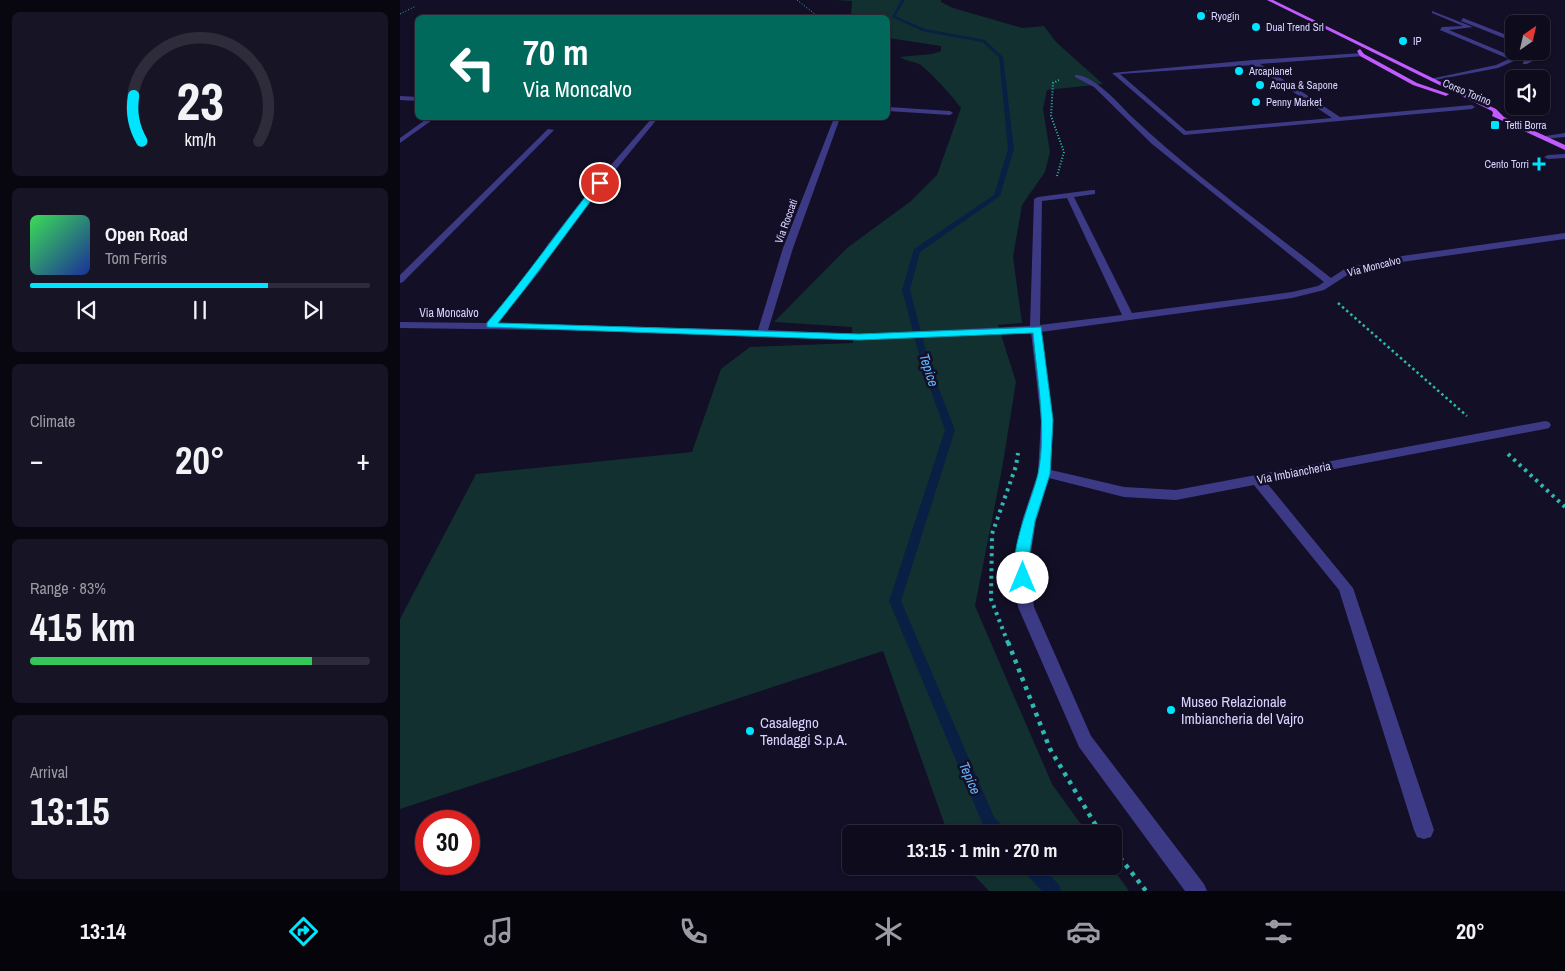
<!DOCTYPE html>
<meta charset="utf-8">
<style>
:root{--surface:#0e0b1c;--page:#171425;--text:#f1f3f6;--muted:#9b9ba3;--line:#2e2b3b;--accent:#00e5ff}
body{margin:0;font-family:"Archivo Narrow",sans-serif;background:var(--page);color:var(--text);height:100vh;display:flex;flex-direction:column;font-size:19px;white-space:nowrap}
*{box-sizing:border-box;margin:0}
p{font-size:16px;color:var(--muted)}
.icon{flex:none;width:28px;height:28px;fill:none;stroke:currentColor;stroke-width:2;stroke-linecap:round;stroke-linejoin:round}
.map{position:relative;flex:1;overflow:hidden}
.panel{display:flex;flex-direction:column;gap:12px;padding:12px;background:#08060f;width:400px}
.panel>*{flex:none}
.banner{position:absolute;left:15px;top:15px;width:475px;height:105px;border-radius:8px;box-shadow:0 1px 4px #0004,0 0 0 1px var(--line);background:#00695c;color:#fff;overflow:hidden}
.needle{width:32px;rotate:34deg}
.controls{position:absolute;left:1105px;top:15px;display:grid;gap:10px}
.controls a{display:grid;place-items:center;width:45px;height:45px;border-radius:8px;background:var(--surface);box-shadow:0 1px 4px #0004,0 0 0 1px var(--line);font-size:25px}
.speed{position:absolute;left:15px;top:810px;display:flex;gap:10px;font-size:25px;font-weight:700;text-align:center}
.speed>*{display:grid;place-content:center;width:65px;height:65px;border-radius:50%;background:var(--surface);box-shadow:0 1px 4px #0004,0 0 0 1px var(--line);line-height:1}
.speed .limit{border:8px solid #d22;background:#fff;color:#111}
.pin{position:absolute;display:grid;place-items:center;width:42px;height:42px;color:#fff;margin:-21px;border:2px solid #fff;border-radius:50%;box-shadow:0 1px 5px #0007}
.me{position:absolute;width:55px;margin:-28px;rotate:0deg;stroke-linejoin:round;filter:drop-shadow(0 0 4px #0008)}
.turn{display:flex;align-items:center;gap:18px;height:105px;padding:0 25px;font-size:22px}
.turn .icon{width:65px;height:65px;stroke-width:2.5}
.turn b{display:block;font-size:35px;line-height:42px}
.big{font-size:38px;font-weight:700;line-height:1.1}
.panel .widget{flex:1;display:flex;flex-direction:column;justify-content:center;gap:8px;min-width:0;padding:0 18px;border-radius:8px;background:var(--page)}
.panel .dial{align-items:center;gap:0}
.dial svg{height:130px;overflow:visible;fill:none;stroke:var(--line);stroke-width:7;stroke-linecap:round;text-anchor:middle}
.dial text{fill:var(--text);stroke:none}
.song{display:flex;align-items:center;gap:15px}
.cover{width:60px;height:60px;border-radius:8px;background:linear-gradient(135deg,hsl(130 70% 55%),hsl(230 70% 35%))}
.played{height:5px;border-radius:2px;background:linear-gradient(90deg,var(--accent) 70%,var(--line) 70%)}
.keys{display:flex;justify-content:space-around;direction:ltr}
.heat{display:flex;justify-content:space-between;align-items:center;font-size:28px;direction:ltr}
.charge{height:8px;border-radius:4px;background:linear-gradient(90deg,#34c759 83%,var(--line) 0)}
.trip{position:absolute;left:442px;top:825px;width:280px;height:50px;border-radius:8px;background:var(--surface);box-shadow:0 1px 4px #0004,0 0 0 1px var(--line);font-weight:700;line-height:50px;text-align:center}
.dock{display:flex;height:80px;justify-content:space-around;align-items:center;background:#06040b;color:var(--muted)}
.dock .icon{width:35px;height:35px}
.dock .on{color:var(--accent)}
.dock b{font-size:22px;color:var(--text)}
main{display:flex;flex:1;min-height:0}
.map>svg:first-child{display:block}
.green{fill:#12302f}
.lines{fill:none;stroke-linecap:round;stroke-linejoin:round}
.stream{fill:#0a1f44;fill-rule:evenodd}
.path-far4{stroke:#2fb8b0;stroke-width:1;stroke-dasharray:1 2;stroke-linecap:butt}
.path-far3{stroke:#2fb8b0;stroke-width:2;stroke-dasharray:1 2;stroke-linecap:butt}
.path-far2{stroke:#2fb8b0;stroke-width:2.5;stroke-dasharray:2.5 3;stroke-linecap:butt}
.path-far1{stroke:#2fb8b0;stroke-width:4;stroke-dasharray:3 4.5;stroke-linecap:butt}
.path{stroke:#2fb8b0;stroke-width:4.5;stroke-dasharray:4 5.5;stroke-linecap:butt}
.minor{fill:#3d3a85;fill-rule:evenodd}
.major{fill:#c25bff;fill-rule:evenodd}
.route{fill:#00e5ff;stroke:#0095a6}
.poi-dot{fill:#00e5ff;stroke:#130f26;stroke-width:2}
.labels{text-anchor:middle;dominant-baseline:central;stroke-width:5;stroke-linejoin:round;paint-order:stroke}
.far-poi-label{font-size:11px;fill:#d9d4ff;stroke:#130f26;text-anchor:start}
.far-street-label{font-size:11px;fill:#d9d4ff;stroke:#130f26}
.street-label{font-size:12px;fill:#d9d4ff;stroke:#130f26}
.water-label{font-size:14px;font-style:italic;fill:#62b6ff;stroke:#130f26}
.near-poi-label{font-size:15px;fill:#d9d4ff;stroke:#130f26;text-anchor:start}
</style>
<main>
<section class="panel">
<div class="widget dial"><svg viewBox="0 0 100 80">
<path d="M14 69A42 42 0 1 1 86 69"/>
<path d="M14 69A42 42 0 0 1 9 41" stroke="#00e5ff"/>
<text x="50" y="56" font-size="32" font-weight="700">23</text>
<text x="50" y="72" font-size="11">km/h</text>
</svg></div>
<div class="widget">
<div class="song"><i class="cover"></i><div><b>Open Road</b><p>Tom Ferris</p></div></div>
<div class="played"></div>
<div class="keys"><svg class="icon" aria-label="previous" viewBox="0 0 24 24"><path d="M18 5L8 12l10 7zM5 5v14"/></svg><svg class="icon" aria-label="pause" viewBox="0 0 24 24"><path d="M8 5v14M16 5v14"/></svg><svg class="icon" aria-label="next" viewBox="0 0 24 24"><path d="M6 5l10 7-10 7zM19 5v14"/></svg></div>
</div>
<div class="widget"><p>Climate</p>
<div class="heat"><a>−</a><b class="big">20°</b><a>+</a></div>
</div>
<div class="widget"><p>Range · 83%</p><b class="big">415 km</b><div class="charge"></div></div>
<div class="widget"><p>Arrival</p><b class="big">13:15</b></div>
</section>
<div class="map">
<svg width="1165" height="891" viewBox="0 0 1165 891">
<rect width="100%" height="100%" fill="#130f26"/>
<g class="green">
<path d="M435,0H541V2L553,8L622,28L644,26L656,42L703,84L647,90L643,109L650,152L645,172L622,205L613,257L622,323L598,325L616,382L602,469L575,606L652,784L688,834H548L483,651L0,809V619L76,474L292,452L321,369L350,347L453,343L452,327L374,322L447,248L511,201L537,175L561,108C554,98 529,70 519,64C513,61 507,62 500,57L532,54L541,51V46L488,38V18L451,17L452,1Z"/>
<path d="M565,866H711L729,891H589Z"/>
</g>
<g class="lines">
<g class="stream">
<path d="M501,0H505L495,16L525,29L585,40L603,57L614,149L600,196L520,252L510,290L530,366L555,430L501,601L594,817L605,829L608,834H589L584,827L489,601L545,430L522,366L502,290L514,249L594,195L608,149L599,57L582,42L522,31L492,17Z"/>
<path d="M622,866H641L659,885L661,891H642L624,872Z"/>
</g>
<g class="path-far4">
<path d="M397,0L420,18"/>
<path d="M806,11H818"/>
<path d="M0,14L16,6"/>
</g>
<path class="path-far3" d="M657,176L664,152L651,116L653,83L659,80"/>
<path class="path-far2" d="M938,303L1067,416"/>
<g class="path-far1">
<path d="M1108,454L1165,507"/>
<path d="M608,643L591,599L592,534L616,466L618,453"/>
</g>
<g class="path">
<path d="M608,642L650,749L701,834"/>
<path d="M714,850L746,891"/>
</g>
<g class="minor">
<path d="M1032,11L1073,27L1049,30L1114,57L1127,51H1135L1119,59V61H1114L1098,68L1030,81V79L1096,65L1109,59L1040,30L1042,27L1063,26L1032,13Z"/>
<path d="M1063,18L1114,38V42L1061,21Z"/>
<path d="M1144,44L1149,52L1127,64H1123V62L1144,50L1141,46Z"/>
<path d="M962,53L964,56L860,64L940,117L1072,105L1075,107L1072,109L784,135L712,73L853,60ZM853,65L932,118L786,131L720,74Z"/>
<path d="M675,75C693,74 719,104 732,117C794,175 864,225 931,278L946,268L995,257L1165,233V239L995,263L952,272L924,290L892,298L641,332L653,420L651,470L724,487L776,490L1145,421L1149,422L1151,425L1149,428L1145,429L866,482L953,588L1034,830L1031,837L1024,839L1017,837L1014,830L939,590L854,485L776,500L724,497L649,478L636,521L629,563L634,607L691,736L804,884L807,891H785L679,747L618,607L615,563L622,521L638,473L641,420L631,332L459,340L217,331L0,328V322L86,323L133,268L148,244L197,181L252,118H258L203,185L155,247L140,271L97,323L358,330L383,248L434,118H440L393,248L368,330L459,334L630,326L634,199L638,197L692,190H695V194L674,197L732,313L892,292L918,286L924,282L752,144L694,87L675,77ZM667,198L722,315L640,325L642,201Z"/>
<path d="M0,96L18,97V101L0,100Z"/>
<path d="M488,107L550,111L553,113L550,115L488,111Z"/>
<path d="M28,118H35L0,143V138Z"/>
<path d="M148,129L154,130L3,282L0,283V275Z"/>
<path d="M1165,133V137L1143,139L1139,137Z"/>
<path d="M1165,154V158L1148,159L1144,157L1148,155Z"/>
</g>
<g class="major">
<path d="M867,0H873L1096,109L1104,117L1165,145V150L1092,116L1093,113L1092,111Z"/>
<path d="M960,49L964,54L1017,83L1049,94L1046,96L1013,85L960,56L957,51Z"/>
</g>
</g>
<path class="route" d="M198,181L204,183C169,230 135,277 98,323L459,334L641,327L653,420L650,474L635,521L628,563L630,578L628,581H618C605,557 632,500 638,474C647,428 637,379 633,333L459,340L87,327V323C126,277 160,228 198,181Z"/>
<g class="poi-dot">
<circle cx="801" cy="16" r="5"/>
<circle cx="856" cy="27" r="5"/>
<circle cx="1003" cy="41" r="5"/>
<circle cx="839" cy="71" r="5"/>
<circle cx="860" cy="85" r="5"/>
<circle cx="856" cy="102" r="5"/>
<rect x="1090" y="120" width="10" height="10" rx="2.5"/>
<path d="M1136.5 156.5h5v5h5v5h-5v5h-5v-5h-5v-5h5z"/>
<circle cx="771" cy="710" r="5"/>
<circle cx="350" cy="731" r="5"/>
</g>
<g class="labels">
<g class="far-poi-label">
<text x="811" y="16">Ryogin</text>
<text x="866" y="27">Dual Trend Srl</text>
<text x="1013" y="41">IP</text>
<text x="849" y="71">Arcaplanet</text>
<text x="870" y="85">Acqua &amp; Sapone</text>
<text x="866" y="102">Penny Market</text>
<text x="1105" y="125">Tetti Borra</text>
<text x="1129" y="164" text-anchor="end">Cento Torri</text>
</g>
<g class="far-street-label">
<text transform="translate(1067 92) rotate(23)">Corso Torino</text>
<text transform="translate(386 221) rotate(-70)">Via Roccati</text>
<text transform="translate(974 266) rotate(-14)">Via Moncalvo</text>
</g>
<g class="street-label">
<text x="49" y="313">Via Moncalvo</text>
<text transform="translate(894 473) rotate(-11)">Via Imbiancheria</text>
</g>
<g class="water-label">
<text transform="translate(529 370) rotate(72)">Tepice</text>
<text transform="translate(570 778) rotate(67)">Tepice</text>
</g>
<g class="near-poi-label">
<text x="781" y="701">Museo Relazionale<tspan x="781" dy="17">Imbiancheria del Vajro</tspan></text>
<text x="360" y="722">Casalegno<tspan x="360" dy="17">Tendaggi S.p.A.</tspan></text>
</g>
</g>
</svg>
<div class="controls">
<a><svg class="needle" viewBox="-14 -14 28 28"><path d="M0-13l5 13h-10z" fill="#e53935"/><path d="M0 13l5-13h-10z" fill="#9b9ba3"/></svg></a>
<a><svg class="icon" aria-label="sound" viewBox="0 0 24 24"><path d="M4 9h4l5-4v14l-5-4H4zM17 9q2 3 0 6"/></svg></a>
</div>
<div class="speed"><div class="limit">30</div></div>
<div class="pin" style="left:200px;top:183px;background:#d93025"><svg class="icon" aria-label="arrive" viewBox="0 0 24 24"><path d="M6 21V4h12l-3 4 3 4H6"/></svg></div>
<svg class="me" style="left:623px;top:578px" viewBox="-20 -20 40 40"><circle r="19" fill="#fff"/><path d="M0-13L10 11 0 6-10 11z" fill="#00e5ff"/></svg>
<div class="trip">13:15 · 1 min · 270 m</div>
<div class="banner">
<div class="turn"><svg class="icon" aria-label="left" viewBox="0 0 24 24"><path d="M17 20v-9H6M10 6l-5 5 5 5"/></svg><div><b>70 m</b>Via Moncalvo</div></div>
</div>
</div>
</main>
<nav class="dock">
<b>13:14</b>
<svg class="icon on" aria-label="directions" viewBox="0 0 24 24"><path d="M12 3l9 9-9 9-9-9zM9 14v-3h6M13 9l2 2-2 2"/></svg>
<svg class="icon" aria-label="music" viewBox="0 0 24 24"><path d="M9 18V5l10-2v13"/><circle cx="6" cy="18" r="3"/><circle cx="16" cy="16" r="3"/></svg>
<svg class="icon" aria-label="phone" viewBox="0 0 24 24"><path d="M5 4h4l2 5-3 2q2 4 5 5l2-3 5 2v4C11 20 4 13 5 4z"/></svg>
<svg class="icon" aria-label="climate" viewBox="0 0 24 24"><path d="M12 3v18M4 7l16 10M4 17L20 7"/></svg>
<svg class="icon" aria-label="car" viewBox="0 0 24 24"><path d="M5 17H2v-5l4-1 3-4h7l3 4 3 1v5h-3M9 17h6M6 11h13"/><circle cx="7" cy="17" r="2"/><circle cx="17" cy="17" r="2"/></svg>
<svg class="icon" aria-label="filters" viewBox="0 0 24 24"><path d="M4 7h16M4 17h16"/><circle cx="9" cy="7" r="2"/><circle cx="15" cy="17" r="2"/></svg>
<b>20°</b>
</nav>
